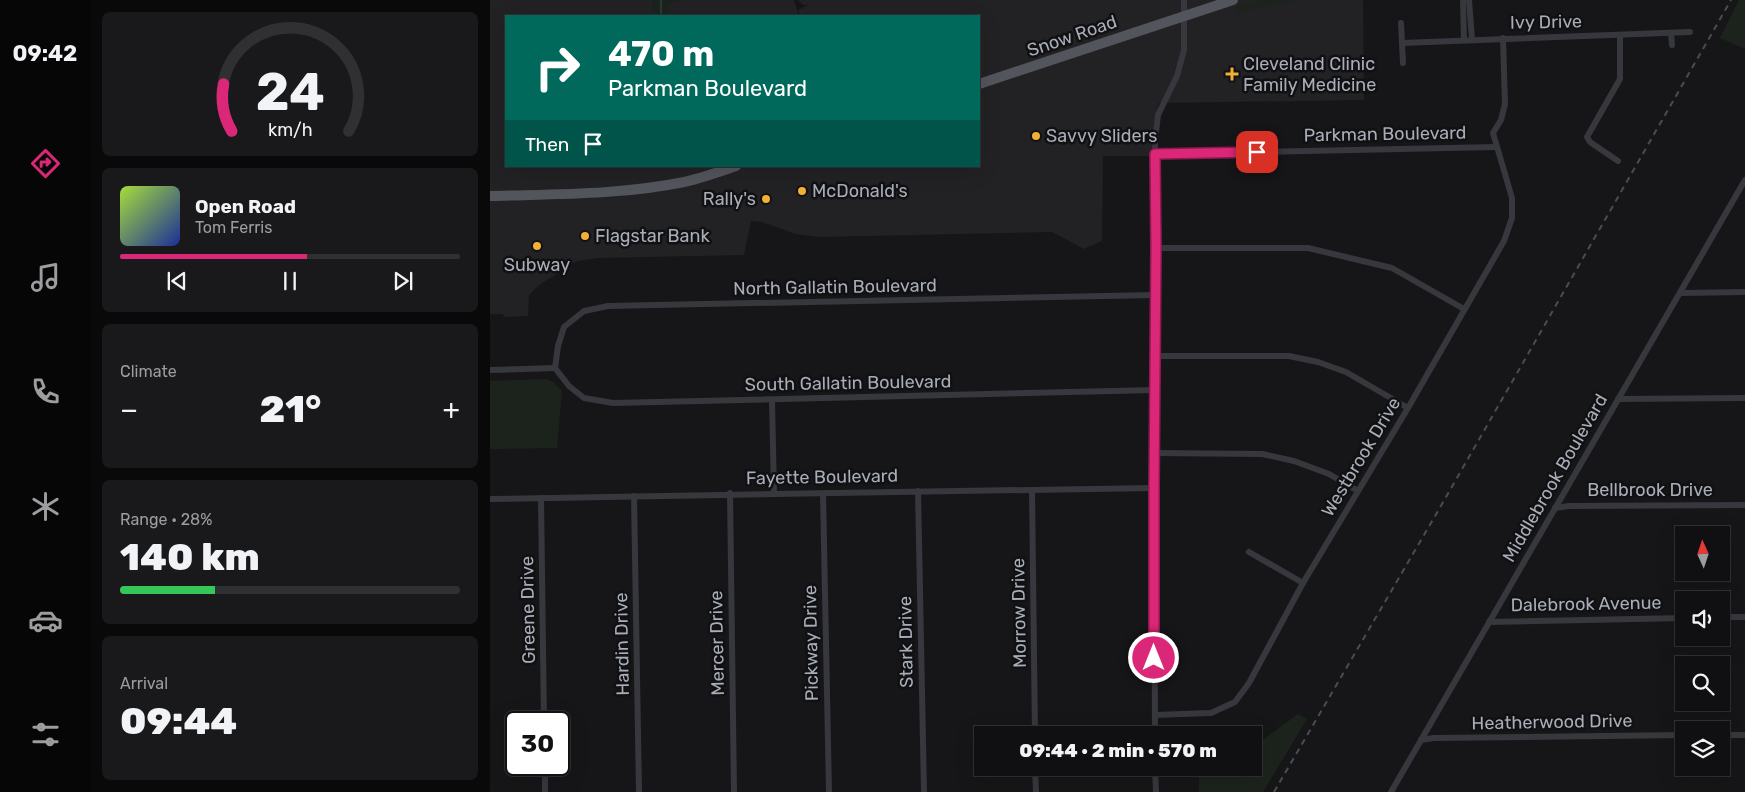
<!DOCTYPE html>
<meta charset="utf-8">
<style>
:root{--surface:#101012;--page:#19191b;--text:#f1f3f6;--muted:#9c9d9f;--line:#303032;--accent:#db2777}
body{margin:0;font-family:Rubik,sans-serif;background:var(--page);color:var(--text);height:100vh;display:flex;flex-direction:column;font-size:19px;white-space:nowrap}
*{box-sizing:border-box;margin:0}
p{font-size:16px;color:var(--muted)}
.icon{flex:none;width:28px;height:28px;fill:none;stroke:currentColor;stroke-width:2;stroke-linecap:round;stroke-linejoin:round}
.map{position:relative;flex:1;overflow:hidden}
.panel{display:flex;flex-direction:column;gap:12px;padding:12px;background:#09090a;width:400px}
.panel>*{flex:none}
.banner{position:absolute;left:15px;top:15px;width:475px;height:152px;border-radius:0px;box-shadow:0 5px 20px #0002,0 0 0 1px var(--line);background:#00695c;color:#fff;overflow:hidden}
.needle{width:32px;rotate:357deg}
.fabs{position:absolute;left:1185px;top:526px;display:grid;gap:10px}
.fabs a{display:grid;place-items:center;width:55px;height:55px;border-radius:0px;background:var(--surface);box-shadow:0 5px 20px #0002,0 0 0 1px var(--line);font-size:25px}
.speed{position:absolute;left:15px;top:711px;display:flex;gap:10px;font-size:25px;font-weight:700;text-align:center}
.speed>*{display:grid;place-content:center;width:65px;height:65px;border-radius:50%;background:var(--surface);box-shadow:0 5px 20px #0002,0 0 0 1px var(--line);line-height:1}
.speed .limit{border:2px solid #111;border-radius:8px;background:#fff;color:#111}
.pin{position:absolute;display:grid;place-items:center;width:42px;height:42px;color:#fff;margin:-21px;border-radius:10px;box-shadow:0 2px 8px #0006}
.me{position:absolute;width:55px;margin:-28px;rotate:0deg;stroke-linejoin:round;filter:drop-shadow(0 0 4px #0008)}
.turn{display:flex;align-items:center;gap:18px;height:105px;padding:0 20px;font-size:22px}
.turn .icon{width:65px;height:65px;stroke-width:2.5}
.turn b{display:block;font-size:35px;line-height:42px}
.then{display:flex;align-items:center;height:48px;padding:0 20px;background:#0003;gap:10px;font-size:19px}
.big{font-size:38px;font-weight:800;line-height:1.1}
.panel .widget{flex:1;display:flex;flex-direction:column;justify-content:center;gap:8px;min-width:0;padding:0 18px;border-radius:8px;background:var(--page)}
.panel .dial{align-items:center;gap:0}
.dial svg{height:130px;overflow:visible;fill:none;stroke:var(--line);stroke-width:7;stroke-linecap:round;text-anchor:middle}
.dial text{fill:var(--text);stroke:none}
.song{display:flex;align-items:center;gap:15px}
.cover{width:60px;height:60px;border-radius:8px;background:linear-gradient(135deg,hsl(80 70% 55%),hsl(230 70% 35%))}
.played{height:5px;border-radius:2px;background:linear-gradient(90deg,var(--accent) 55%,var(--line) 55%)}
.keys{display:flex;justify-content:space-around;direction:ltr}
.heat{display:flex;justify-content:space-between;align-items:center;font-size:28px;direction:ltr}
.charge{height:8px;border-radius:4px;background:linear-gradient(90deg,#34c759 28%,var(--line) 0)}
.trip{position:absolute;left:484px;top:726px;width:288px;height:50px;border-radius:0px;background:var(--surface);box-shadow:0 5px 20px #0002,0 0 0 1px var(--line);font-weight:800;line-height:50px;text-align:center}
main{display:flex;flex:1;min-height:0}
.menu{display:flex;flex-direction:column;width:90px;justify-content:space-around;align-items:center;background:#060607;color:var(--muted)}
.menu .icon{width:35px;height:35px}
.menu .on{color:var(--accent)}
.menu b{font-size:22px;color:var(--text)}
.map>svg:first-child{display:block}
.built{fill:#222225}
.green{fill:#1c231d}
.lines{fill:none;stroke-linecap:round;stroke-linejoin:round}
.stream{stroke:#2c353c;stroke-width:2}
.street{stroke:#37383d;stroke-width:6}
.primary{stroke:#53555c;stroke-width:10}
.rail{stroke:#4a4c52;stroke-width:2;stroke-dasharray:6 5;stroke-linecap:butt}
.route-casing{stroke:#8e194d;stroke-width:12}
.route{stroke:#db2777;stroke-width:9}
.poi-dot{fill:#f2b134;stroke:#111113;stroke-width:2}
.labels{text-anchor:middle;dominant-baseline:central;stroke-width:5;stroke-linejoin:round;paint-order:stroke}
.street-label{font-size:18px;fill:#a8adb8;stroke:#111113}
.poi-label{font-size:18px;fill:#a8adb8;stroke:#111113;text-anchor:start}
</style>
<main>
<nav class="menu">
<b>09:42</b>
<svg class="icon on" aria-label="directions" viewBox="0 0 24 24"><path d="M12 3l9 9-9 9-9-9zM9 14v-3h6M13 9l2 2-2 2"/></svg>
<svg class="icon" aria-label="music" viewBox="0 0 24 24"><path d="M9 18V5l10-2v13"/><circle cx="6" cy="18" r="3"/><circle cx="16" cy="16" r="3"/></svg>
<svg class="icon" aria-label="phone" viewBox="0 0 24 24"><path d="M5 4h4l2 5-3 2q2 4 5 5l2-3 5 2v4C11 20 4 13 5 4z"/></svg>
<svg class="icon" aria-label="climate" viewBox="0 0 24 24"><path d="M12 3v18M4 7l16 10M4 17L20 7"/></svg>
<svg class="icon" aria-label="car" viewBox="0 0 24 24"><path d="M5 17H2v-5l4-1 3-4h7l3 4 3 1v5h-3M9 17h6M6 11h13"/><circle cx="7" cy="17" r="2"/><circle cx="17" cy="17" r="2"/></svg>
<svg class="icon" aria-label="filters" viewBox="0 0 24 24"><path d="M4 7h16M4 17h16"/><circle cx="9" cy="7" r="2"/><circle cx="15" cy="17" r="2"/></svg>
</nav>
<section class="panel">
<div class="widget dial"><svg viewBox="0 0 100 80">
<path d="M14 69A42 42 0 1 1 86 69"/>
<path d="M14 69A42 42 0 0 1 9 40" stroke="#db2777"/>
<text x="50" y="56" font-size="32" font-weight="700">24</text>
<text x="50" y="72" font-size="11">km/h</text>
</svg></div>
<div class="widget">
<div class="song"><i class="cover"></i><div><b>Open Road</b><p>Tom Ferris</p></div></div>
<div class="played"></div>
<div class="keys"><svg class="icon" aria-label="previous" viewBox="0 0 24 24"><path d="M18 5L8 12l10 7zM5 5v14"/></svg><svg class="icon" aria-label="pause" viewBox="0 0 24 24"><path d="M8 5v14M16 5v14"/></svg><svg class="icon" aria-label="next" viewBox="0 0 24 24"><path d="M6 5l10 7-10 7zM19 5v14"/></svg></div>
</div>
<div class="widget"><p>Climate</p>
<div class="heat"><a>−</a><b class="big">21°</b><a>+</a></div>
</div>
<div class="widget"><p>Range · 28%</p><b class="big">140 km</b><div class="charge"></div></div>
<div class="widget"><p>Arrival</p><b class="big">09:44</b></div>
</section>
<div class="map">
<svg width="1255" height="792" viewBox="0 0 1255 792">
<rect width="100%" height="100%" fill="#161618"/>
<g class="built">
<path d="M0,0H163L164,16H16V166H489V16H310L308,10L318,5H313L308,0H873L874,100L669,103L664,121L662,156H613L612,241L594,249L562,232L329,237L306,234L272,222L261,221L254,255L108,258L88,261L76,266V268L49,285L39,295L38,316L14,317L13,314H0Z"/>
<path d="M191,0H304L309,16H178V3Z"/>
</g>
<g class="green">
<path d="M163,0H191L178,3L179,16H164Z"/>
<path d="M773,0H809L746,13L748,6Z"/>
<path d="M1249,0H1255V49L1230,38Z"/>
<path d="M57,379L64,383L72,391L67,448L0,449V381Z"/>
<path d="M808,714L817,719L773,792H709V768H762L763,745L774,739Z"/>
</g>
<g class="lines">
<path class="stream" d="M171,0V16"/>
<g class="street">
<path d="M973,0L974,40"/>
<path d="M979,0L982,39"/>
<path d="M911,23L913,63"/>
<path d="M1181,33L1182,45"/>
<path d="M912,43L1200,32"/>
<path d="M665,154L1006,147"/>
<path d="M1128,161L1100,142L1097,137L1130,79V36"/>
<path d="M666,248H818L902,268L974,309"/>
<path d="M1190,293L1255,292"/>
<path d="M665,356H799L828,362L856,372L918,408"/>
<path d="M65,368L68,346L74,327L94,311L118,306L665,295"/>
<path d="M65,368L79,386L94,398L123,403L665,390"/>
<path d="M0,370L65,368"/>
<path d="M1128,399L1255,398"/>
<path d="M282,400L284,493"/>
<path d="M664,453L772,454L804,461L839,474L868,491"/>
<path d="M542,490L545,735"/>
<path d="M428,491L434,792"/>
<path d="M240,493L244,792"/>
<path d="M333,494L339,792"/>
<path d="M144,496L149,792"/>
<path d="M51,498L54,722"/>
<path d="M0,499C221,494 443,492 664,488"/>
<path d="M1065,508L1079,506L1255,505"/>
<path d="M759,552L813,583"/>
<path d="M1231,617H1255"/>
<path d="M999,622L1194,618"/>
<path d="M665,715L721,713L745,702L759,683L813,583L918,408L1014,241L1022,218V198L1003,133L1011,120L1015,104L1013,38"/>
<path d="M665,735L664,488L666,248L665,140L668,115L687,76L694,50V0"/>
<path d="M1231,735H1255"/>
<path d="M931,740L944,738L1194,735"/>
<path d="M55,765V792"/>
<path d="M545,768L546,792"/>
<path d="M665,768L666,792"/>
<path d="M901,792L1255,180"/>
</g>
<g class="primary">
<path d="M489,84L743,0"/>
<path d="M0,196C65,194 131,195 194,182C212,178 229,172 246,166"/>
</g>
<path class="rail" d="M784,792L948,511L1241,0"/>
</g>
<g class="lines">
<defs>
<path id="route" d="M664,658V488L666,248L665,154L767,152"/>
</defs>
<use href="#route" class="route-casing"/>
<use href="#route" class="route"/>
</g>
<g class="poi-dot">
<path d="M739.5 66.5h5v5h5v5h-5v5h-5v-5h-5v-5h5z"/>
<circle cx="546" cy="136" r="5"/>
<circle cx="312" cy="191" r="5"/>
<circle cx="276" cy="199" r="5"/>
<circle cx="95" cy="236" r="5"/>
<circle cx="47" cy="246" r="5"/>
</g>
<g class="labels">
<g class="street-label">
<text transform="translate(1056 22) rotate(-1)">Ivy Drive</text>
<text transform="translate(582 36) rotate(-19)">Snow Road</text>
<text transform="translate(895 134) rotate(-1)">Parkman Boulevard</text>
<text transform="translate(345 287) rotate(-1)">North Gallatin Boulevard</text>
<text transform="translate(358 383) rotate(-1)">South Gallatin Boulevard</text>
<text transform="translate(871 457) rotate(-59)">Westbrook Drive</text>
<text transform="translate(332 477) rotate(-1)">Fayette Boulevard</text>
<text transform="translate(1065 478) rotate(-60)">Middlebrook Boulevard</text>
<text x="1160" y="490">Bellbrook Drive</text>
<text transform="translate(1096 604) rotate(-1)">Dalebrook Avenue</text>
<text transform="translate(38 610) rotate(-91)">Greene Drive</text>
<text transform="translate(529 613) rotate(-91)">Morrow Drive</text>
<text transform="translate(416 642) rotate(-91)">Stark Drive</text>
<text transform="translate(227 643) rotate(-91)">Mercer Drive</text>
<text transform="translate(321 643) rotate(-91)">Pickway Drive</text>
<text transform="translate(132 644) rotate(-91)">Hardin Drive</text>
<text transform="translate(1062 722) rotate(-1)">Heatherwood Drive</text>
</g>
<g class="poi-label">
<text x="753" y="64">Cleveland Clinic<tspan x="753" dy="21">Family Medicine</tspan></text>
<text x="556" y="136">Savvy Sliders</text>
<text x="322" y="191">McDonald's</text>
<text x="266" y="199" text-anchor="end">Rally's</text>
<text x="105" y="236">Flagstar Bank</text>
<text x="47" y="265" text-anchor="middle">Subway</text>
</g>
</g>
</svg>
<div class="fabs">
<a><svg class="needle" viewBox="-14 -14 28 28"><path d="M0-13l5 13h-10z" fill="#e53935"/><path d="M0 13l5-13h-10z" fill="#9c9d9f"/></svg></a>
<a><svg class="icon" aria-label="sound" viewBox="0 0 24 24"><path d="M4 9h4l5-4v14l-5-4H4zM17 9q2 3 0 6"/></svg></a>
<a><svg class="icon" aria-label="search" viewBox="0 0 24 24"><circle cx="10" cy="10" r="6"/><path d="M15 15l6 6"/></svg></a>
<a><svg class="icon" aria-label="layers" viewBox="0 0 24 24"><path d="M12 4l9 5-9 5-9-5zM3 14l9 5 9-5"/></svg></a>
</div>
<div class="speed"><div class="limit">30</div></div>
<div class="pin" style="left:767px;top:152px;background:#d93025"><svg class="icon" aria-label="arrive" viewBox="0 0 24 24"><path d="M6 21V4h12l-3 4 3 4H6"/></svg></div>
<svg class="me" style="left:664px;top:658px" viewBox="-20 -20 40 40"><circle r="17" fill="#db2777" stroke="#fff" stroke-width="3"/><path d="M0-11L8 9 0 5-8 9z" fill="#fff"/></svg>
<div class="trip">09:44 · 2 min · 570 m</div>
<div class="banner">
<div class="turn"><svg class="icon" aria-label="right" viewBox="0 0 24 24"><path d="M7 20v-9h11M14 6l5 5-5 5"/></svg><div><b>470 m</b>Parkman Boulevard</div></div>
<div class="then">Then<svg class="icon" aria-label="arrive" viewBox="0 0 24 24"><path d="M6 21V4h12l-3 4 3 4H6"/></svg></div>
</div>
</div>
</main>
